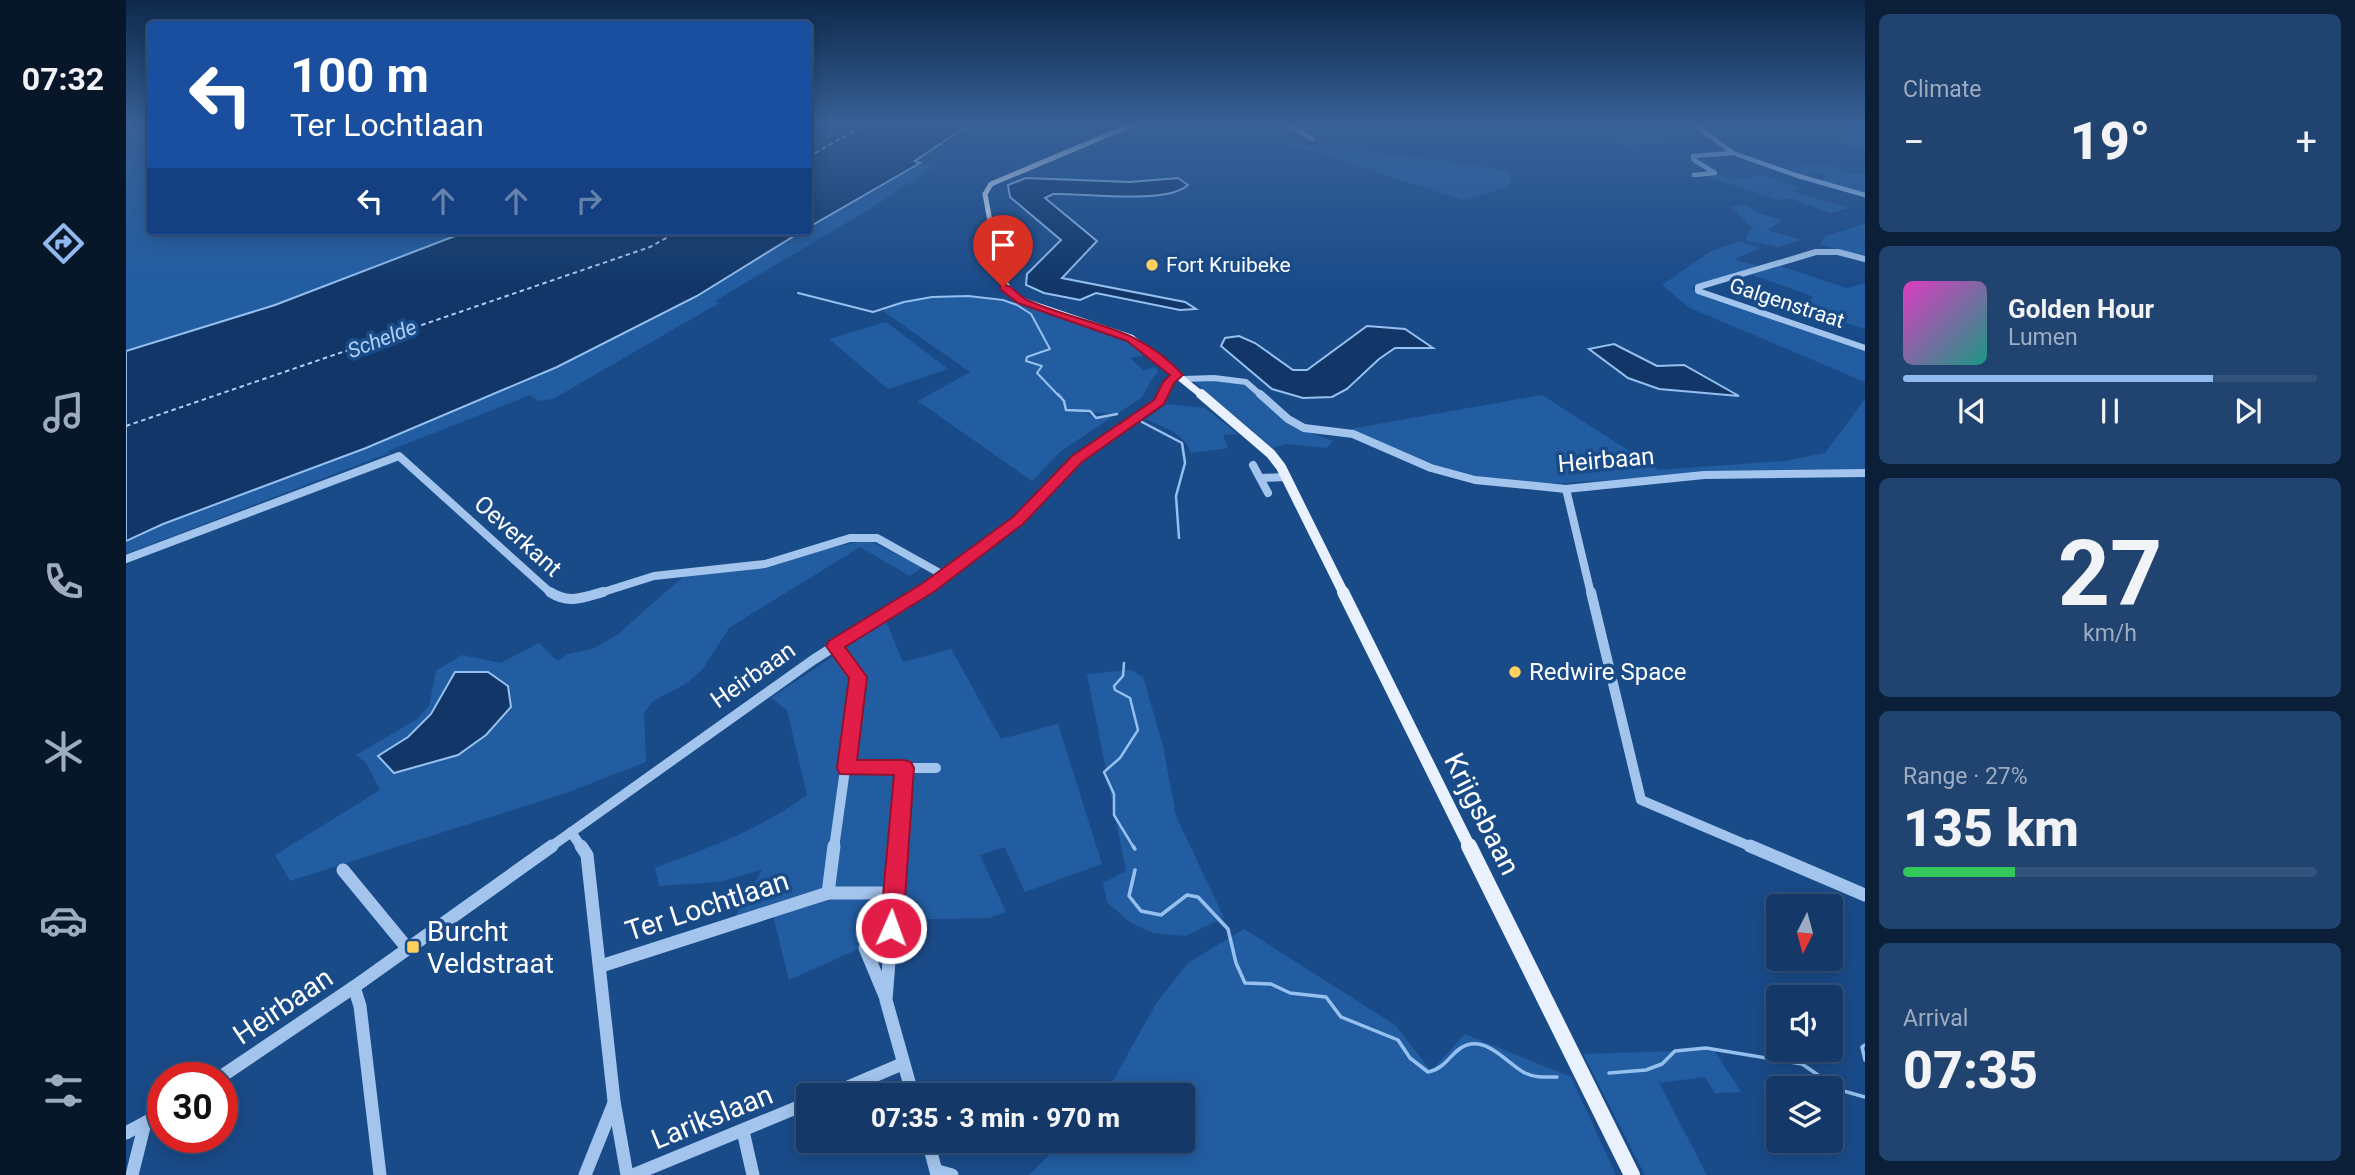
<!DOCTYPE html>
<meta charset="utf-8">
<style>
:root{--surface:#143867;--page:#214370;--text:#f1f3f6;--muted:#9dacc0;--line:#33527b;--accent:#90b9f0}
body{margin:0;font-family:Roboto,sans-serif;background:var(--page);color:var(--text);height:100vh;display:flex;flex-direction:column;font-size:26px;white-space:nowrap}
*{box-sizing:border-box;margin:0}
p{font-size:23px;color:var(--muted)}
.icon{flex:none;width:38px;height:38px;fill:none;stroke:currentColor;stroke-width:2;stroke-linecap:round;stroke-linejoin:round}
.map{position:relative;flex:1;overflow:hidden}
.details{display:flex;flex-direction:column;gap:14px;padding:14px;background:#0b1f39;width:490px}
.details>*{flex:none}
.banner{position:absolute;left:21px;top:21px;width:665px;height:214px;border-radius:7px;box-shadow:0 4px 18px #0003,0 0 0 2px var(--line);background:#1a4fa0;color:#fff;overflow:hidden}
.needle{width:46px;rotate:186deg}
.buttons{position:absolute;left:1640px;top:894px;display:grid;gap:14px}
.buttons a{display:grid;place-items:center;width:77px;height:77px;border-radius:7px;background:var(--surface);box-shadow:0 4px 18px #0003,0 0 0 2px var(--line);font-size:35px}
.speed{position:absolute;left:21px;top:1062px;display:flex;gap:14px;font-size:35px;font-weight:700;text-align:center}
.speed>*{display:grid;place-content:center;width:91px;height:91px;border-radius:50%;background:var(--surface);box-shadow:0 4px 18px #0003,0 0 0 2px var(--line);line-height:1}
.speed .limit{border:10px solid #d22;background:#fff;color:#111}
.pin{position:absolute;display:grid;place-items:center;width:60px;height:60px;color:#fff;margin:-72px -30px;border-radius:50% 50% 50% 0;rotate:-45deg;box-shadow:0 0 7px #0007}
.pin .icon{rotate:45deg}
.me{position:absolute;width:77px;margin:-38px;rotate:2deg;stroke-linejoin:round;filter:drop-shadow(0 0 5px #0008)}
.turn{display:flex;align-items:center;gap:24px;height:147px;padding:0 28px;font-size:32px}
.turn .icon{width:91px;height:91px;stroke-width:2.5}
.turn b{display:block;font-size:49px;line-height:60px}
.lanes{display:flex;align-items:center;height:66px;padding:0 28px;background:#0003;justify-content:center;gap:35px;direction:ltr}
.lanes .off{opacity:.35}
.big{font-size:52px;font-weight:800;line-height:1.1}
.details .tile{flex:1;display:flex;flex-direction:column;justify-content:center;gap:10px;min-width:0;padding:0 24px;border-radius:10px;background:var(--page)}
.details .dial{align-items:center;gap:0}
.dial b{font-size:91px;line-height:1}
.song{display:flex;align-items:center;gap:21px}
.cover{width:84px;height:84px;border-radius:10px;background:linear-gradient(135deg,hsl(310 70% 55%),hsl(170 70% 35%))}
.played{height:7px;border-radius:4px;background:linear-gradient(90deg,var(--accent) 75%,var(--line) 75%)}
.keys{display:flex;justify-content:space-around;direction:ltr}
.heat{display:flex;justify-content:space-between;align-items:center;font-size:38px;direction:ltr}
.charge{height:10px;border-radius:5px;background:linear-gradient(90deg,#34c759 27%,var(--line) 0)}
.trip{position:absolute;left:670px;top:1083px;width:399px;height:70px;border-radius:7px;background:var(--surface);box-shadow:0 4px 18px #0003,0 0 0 2px var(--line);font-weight:800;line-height:70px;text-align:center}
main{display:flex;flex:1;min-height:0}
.tabs{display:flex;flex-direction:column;width:126px;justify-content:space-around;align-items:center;background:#081629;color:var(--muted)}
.tabs .icon{width:49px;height:49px}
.tabs .on{color:var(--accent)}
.tabs b{font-size:32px;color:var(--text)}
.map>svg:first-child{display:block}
.green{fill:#225da2;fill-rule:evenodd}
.water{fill:#113667;stroke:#95c0ef;stroke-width:2}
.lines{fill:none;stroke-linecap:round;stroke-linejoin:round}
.stream-far2{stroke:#95c0ef;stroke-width:2}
.stream-far1{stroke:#95c0ef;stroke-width:2.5}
.stream{stroke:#95c0ef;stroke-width:3.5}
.ferry{stroke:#aecff4;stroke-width:2;stroke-dasharray:4.5 3.5;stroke-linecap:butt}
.minor-far4{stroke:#a3c5ed;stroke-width:4.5}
.minor-far3{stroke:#a3c5ed;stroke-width:6}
.minor-far2{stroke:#a3c5ed;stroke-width:8}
.minor-far1{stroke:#a3c5ed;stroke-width:10}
.minor{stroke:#a3c5ed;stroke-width:13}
.major-far4{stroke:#e9f1ff;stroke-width:5}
.major-far3{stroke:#e9f1ff;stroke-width:7}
.major-far2{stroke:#e9f1ff;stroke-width:10}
.major-far1{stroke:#e9f1ff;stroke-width:12}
.major{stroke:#e9f1ff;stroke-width:16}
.route{fill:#e11d48;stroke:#92132f;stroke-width:2}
.poi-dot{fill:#ffcf5f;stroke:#1a4b89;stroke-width:2.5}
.labels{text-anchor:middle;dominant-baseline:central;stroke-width:7;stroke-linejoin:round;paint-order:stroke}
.far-poi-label{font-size:21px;fill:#fff;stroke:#1a4b89;text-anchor:start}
.far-street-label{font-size:21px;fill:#fff;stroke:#1a4b89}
.far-water-label{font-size:21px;font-style:italic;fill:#aecff4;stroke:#1a4b89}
.street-label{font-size:24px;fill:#fff;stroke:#1a4b89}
.poi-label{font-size:24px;fill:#fff;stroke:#1a4b89;text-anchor:start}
.near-street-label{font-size:28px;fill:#fff;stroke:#1a4b89}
.near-poi-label{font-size:28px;fill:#fff;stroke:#1a4b89;text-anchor:start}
</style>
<main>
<nav class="tabs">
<b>07:32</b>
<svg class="icon on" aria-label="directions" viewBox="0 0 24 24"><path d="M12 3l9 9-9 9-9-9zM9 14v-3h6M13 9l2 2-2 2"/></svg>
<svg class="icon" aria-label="music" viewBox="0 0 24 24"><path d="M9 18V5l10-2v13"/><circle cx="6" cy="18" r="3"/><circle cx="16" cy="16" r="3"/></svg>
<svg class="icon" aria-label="phone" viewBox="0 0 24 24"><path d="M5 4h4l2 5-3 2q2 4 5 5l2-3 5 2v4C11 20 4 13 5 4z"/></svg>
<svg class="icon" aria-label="climate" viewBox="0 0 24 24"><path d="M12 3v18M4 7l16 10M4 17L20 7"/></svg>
<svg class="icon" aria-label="car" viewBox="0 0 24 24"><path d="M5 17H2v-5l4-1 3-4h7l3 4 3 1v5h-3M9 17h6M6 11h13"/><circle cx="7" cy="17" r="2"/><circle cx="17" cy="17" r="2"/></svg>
<svg class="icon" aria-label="filters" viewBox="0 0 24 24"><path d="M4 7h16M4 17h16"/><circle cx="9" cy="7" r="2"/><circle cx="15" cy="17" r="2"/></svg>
</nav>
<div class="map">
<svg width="1739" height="1175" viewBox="0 0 1739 1175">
<rect width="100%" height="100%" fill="#1a4b89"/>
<g class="green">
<path d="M0,123H24V231H342L149,305L0,351Z"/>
<path d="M1469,123L1486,133L1534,136L1536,137H1516L1540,140L1545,144L1502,142L1519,154L1514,155L1482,135L1483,134Z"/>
<path d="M1667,123H1739V145L1725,146Z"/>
<path d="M1159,143L1315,160L1381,171L1380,172L1386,175L1385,183L1382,187L1337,200Z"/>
<path d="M794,163L808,167L747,207L589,301L593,303L427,399L413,401L404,395L262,451L263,453L0,554V541L37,524L240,448L431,367L571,296L676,231H682L683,227Z"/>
<path d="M1641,164L1669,167L1703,164L1723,173H1739V193L1692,180L1702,176L1690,172L1672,175Z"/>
<path d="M1593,175L1607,180L1637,175L1673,187L1665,191L1723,208L1705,213L1663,198L1651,200L1581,176Z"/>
<path d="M1621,205L1632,213L1656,220L1642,230L1675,240L1652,247L1619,240L1624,230H1628L1605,207Z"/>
<path d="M1739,224V258L1694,244L1699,236Z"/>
<path d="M1614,241L1633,248L1608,260L1631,265L1620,272L1568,286L1566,289L1739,349V382L1564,308L1536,285L1585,251Z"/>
<path d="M1648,264L1721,288L1739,283V329L1662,304L1671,300L1678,303L1688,297L1627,275Z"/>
<path d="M827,295L890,303L1000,341L1013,349L1016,356L1004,358L1017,370L1030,367L1032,373L1027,377L1016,397L991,414L959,412L968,418L987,416L934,452L906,481L792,401L844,372L757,311L777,302Z"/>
<path d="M760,322L822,369L762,389L703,339Z"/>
<path d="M1073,379L1118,383L1176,430L1207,441L1201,448L1160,444L1147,448L1067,381Z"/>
<path d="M1416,395L1533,470L1659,461L1699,453L1739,399V469L1635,470L1421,484L1353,477L1324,471L1224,429Z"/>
<path d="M1041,404L1079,408L1112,434L1097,435L1102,448L1065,453C1059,433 1037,427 1020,419Z"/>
<path d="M742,540L796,567L784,576L734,547L603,628L576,670L561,683L527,701L518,713L520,762L440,793L164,881L149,855L254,790L240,763L230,755L291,719L303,706L310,671L336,655L375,663L413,643L431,661L442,654L469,648L492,634L558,576L602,570ZM305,714L268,773L252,756L282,737Z"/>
<path d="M760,621L777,662L825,649L875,739L932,724L976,864L899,892L879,847L854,855L880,912L863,918L758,920L755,939L663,980L645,907L607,920L636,870L592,882L533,886L529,868C584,847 633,830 681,795L661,710L645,698Z"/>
<path d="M1005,670L1017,677L1037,746L1050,816L1098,918L1059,936L1028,933L1005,923L981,902L977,883L1000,871L961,674Z"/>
<path d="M1118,929L1269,1025L1305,1071L1339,1034L1445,1077L1490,1175H903L937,1141H1057V1096L979,1095L1031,1002L1062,963Z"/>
<path d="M1588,1050L1615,1092L1589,1093L1579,1077L1533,1083L1581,1175H1519L1457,1054Z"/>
</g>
<g class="water">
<path d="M683,123H845L789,161L794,163L683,227Z"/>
<path d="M900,178L1004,182L1052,178L1062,185C1041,205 957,193 927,194L919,198L971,241L936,278L1059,302L1070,309L1054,310L970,293L954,300L918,293L900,285L901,274L935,240L884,197L882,185Z"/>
<path d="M342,231H676L571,296L431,367L240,448L37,524L0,541V351L149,305Z"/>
<path d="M1241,326L1279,329L1307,348H1269L1253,359L1221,389L1206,397L1177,398L1146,389L1095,346L1099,338L1113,336L1129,343L1167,370H1181Z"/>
<path d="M1488,344L1531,366L1558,365L1613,396L1533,389L1502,378L1463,349Z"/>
<path d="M329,672H362L382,686L385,707L360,735L332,755L268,773L252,756L282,737L305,714Z"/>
</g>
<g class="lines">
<path class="stream-far2" d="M672,293L747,312L778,302L806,297L842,296L877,300L891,305L905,314L924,349L901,357L900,361L916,366L911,373L933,396"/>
<g class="stream-far1">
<path d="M932,394L938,401L940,410L964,411L970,418L991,414"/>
<path d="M1016,422L1056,443L1059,463L1050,496L1053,538"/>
<path d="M998,663L997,676L988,686L989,690L1004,698L1012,730L994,758L978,772L988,794V815L1008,848"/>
</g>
<g class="stream">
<path d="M1007,846L1009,849"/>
<path d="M1009,870L1003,896L1015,911L1035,915L1061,895L1072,897L1102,929L1110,963L1119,983L1145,984L1164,993L1200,997L1215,1017L1272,1040L1284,1058L1302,1072C1322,1068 1326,1049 1341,1045C1363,1038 1382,1064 1399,1073C1409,1078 1420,1077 1431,1077"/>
<path d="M1739,1045L1736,1047L1739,1060"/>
<path d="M1483,1073L1520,1070L1536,1064L1549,1051L1580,1048L1676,1064L1714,1090L1739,1097"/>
</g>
<g class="ferry">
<path d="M682,157L742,123"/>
<path d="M0,426L524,247L553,231"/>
</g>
<g class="minor-far4">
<path d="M1161,123L1186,139"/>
<path d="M1566,123L1607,153L1669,175L1739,195"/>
<path d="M1568,175L1589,173L1568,160L1567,156L1607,153"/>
</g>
<g class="minor-far3">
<path d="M1739,259L1712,252H1690L1572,287V291L1739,348"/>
<path d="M1057,379L1088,378L1120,382L1136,396"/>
<path d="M1036,396L1043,382L1051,375"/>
</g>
<g class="minor-far2">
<path d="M1134,394L1162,419L1178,428L1227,434L1305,468L1349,480L1440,489L1578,475L1739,473"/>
<path d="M1127,465L1142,493"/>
<path d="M1135,478L1160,477"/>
<path d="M1440,489L1465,594"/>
<path d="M0,559L273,456L426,594"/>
<path d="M471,594L528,576L639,564L724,538H751L819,576"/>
<path d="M791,594L892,521L951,459L1033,402L1037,394"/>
</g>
<g class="minor-far1">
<path d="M424,592C442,604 456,598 477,592"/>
<path d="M1465,592L1515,800L1628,848"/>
<path d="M721,768H778L772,848"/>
<path d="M778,768H810"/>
<path d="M445,832L456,848"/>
<path d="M423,848L687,660L794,592"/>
<path d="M708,848L732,677L709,646"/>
</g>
<g class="minor">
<path d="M455,846L461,855L488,1101L501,1175"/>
<path d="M708,846L702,893H767"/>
<path d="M772,846L760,1000L787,1096"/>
<path d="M1624,846L1739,895"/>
<path d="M217,870L282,949"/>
<path d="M475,966L702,893"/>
<path d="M228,987L234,1006L254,1175"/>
<path d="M759,996L739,948L765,942"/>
<path d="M93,1078L228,987L426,846"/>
<path d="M701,1096L776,1064"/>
<path d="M617,1131L627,1175"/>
<path d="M0,1133L37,1113"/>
<path d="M802,1141L811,1175"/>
<path d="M812,1171L826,1175"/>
<path d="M6,1175L19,1123"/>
<path d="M459,1175L488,1103"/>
<path d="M507,1175L682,1103"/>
</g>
<path class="major-far4" d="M868,243L859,194L865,184L1010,123"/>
<path class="major-far3" d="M867,241C872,267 872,286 896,301L1005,338L1077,396"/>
<path class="major-far2" d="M1075,394L1145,454L1155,467L1218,594"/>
<path class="major-far1" d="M1217,592L1344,848"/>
<path class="major" d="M1343,846L1506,1175"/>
</g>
<linearGradient id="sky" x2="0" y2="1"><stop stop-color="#0e294b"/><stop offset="0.43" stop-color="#386197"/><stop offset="1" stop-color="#386197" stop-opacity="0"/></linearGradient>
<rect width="1739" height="288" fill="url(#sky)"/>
<path class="route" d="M874,284C885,283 891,295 901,300C959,326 1010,323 1057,375L1048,383L1038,404L956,462L897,524L809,591L719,647L741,677L731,760H778L785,762L788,768L777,928L773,935L765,938L758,935L754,928L768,775L714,774L711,768L723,678L700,646L703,641L797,583L887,517L946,456L1028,400L1037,382L1044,375L1001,341L892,303L874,289Z"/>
<g class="poi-dot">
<circle cx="1026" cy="265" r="7"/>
<circle cx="1389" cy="672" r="7"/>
<rect x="280" y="940" width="14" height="14" rx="3.5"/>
</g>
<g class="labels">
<g class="far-poi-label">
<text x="1040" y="265">Fort Kruibeke</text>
</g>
<g class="far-street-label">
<text transform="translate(1661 303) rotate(18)">Galgenstraat</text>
</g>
<g class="far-water-label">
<text transform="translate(256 339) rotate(-21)">Schelde</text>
</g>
<g class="street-label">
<text transform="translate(1480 460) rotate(-5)">Heirbaan</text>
<text transform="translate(392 536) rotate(42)">Oeverkant</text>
<text transform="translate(627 675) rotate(-35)">Heirbaan</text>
</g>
<g class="poi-label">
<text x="1403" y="672">Redwire Space</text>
</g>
<g class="near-street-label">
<text transform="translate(1356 814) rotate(63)">Krijgsbaan</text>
<text transform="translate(581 906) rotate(-18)">Ter Lochtlaan</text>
<text transform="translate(157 1006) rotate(-34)">Heirbaan</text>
<text transform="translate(586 1117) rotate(-22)">Larikslaan</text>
</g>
<g class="near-poi-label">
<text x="301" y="931">Burcht<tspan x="301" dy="32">Veldstraat</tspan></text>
</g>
</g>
</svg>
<div class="buttons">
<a><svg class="needle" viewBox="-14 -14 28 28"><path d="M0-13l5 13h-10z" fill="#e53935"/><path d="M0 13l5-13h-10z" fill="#9dacc0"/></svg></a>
<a><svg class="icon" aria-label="sound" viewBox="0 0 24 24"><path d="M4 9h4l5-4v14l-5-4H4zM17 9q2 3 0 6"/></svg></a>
<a><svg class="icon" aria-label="layers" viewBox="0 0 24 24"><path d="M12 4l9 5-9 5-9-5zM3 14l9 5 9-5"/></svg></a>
</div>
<div class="speed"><div class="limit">30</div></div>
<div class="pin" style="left:877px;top:287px;background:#d93025"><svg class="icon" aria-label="arrive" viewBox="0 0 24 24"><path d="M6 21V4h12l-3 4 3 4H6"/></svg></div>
<svg class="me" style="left:765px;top:928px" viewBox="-20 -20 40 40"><circle r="17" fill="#e11d48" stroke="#fff" stroke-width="3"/><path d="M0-11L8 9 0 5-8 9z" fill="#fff"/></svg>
<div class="trip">07:35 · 3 min · 970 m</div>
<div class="banner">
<div class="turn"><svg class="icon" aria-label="left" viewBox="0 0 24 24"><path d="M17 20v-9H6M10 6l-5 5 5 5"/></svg><div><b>100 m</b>Ter Lochtlaan</div></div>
<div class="lanes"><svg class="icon" aria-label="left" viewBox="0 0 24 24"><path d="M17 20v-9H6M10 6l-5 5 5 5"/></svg><svg class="icon off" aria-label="ahead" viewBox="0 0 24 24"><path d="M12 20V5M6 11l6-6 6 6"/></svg><svg class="icon off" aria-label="ahead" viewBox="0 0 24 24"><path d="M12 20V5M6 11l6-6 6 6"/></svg><svg class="icon off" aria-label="right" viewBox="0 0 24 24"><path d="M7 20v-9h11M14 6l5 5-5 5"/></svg></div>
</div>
</div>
<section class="details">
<div class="tile"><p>Climate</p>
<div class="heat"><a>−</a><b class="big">19°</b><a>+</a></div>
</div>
<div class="tile">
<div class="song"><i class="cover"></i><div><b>Golden Hour</b><p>Lumen</p></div></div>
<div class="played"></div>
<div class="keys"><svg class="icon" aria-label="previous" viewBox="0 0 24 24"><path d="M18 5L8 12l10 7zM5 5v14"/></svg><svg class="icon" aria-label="pause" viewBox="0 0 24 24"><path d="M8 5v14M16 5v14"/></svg><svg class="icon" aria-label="next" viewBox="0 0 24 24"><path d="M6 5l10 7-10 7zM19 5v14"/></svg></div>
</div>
<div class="tile dial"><b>27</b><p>km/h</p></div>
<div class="tile"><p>Range · 27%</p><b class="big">135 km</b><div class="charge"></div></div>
<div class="tile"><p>Arrival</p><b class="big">07:35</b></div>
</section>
</main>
